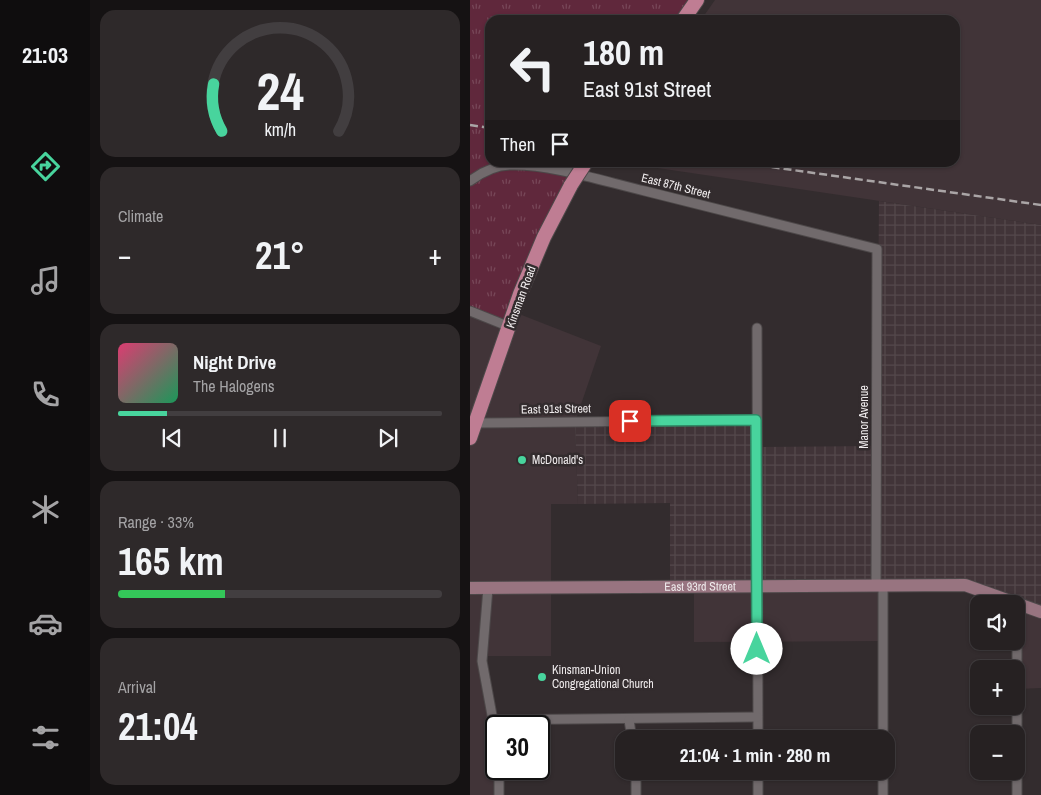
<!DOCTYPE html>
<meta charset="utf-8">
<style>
:root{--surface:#262122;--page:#2e292a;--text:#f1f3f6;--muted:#a4a3a5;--line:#423e40;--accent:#48d49d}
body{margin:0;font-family:"Archivo Narrow",sans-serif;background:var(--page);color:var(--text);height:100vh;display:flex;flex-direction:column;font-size:19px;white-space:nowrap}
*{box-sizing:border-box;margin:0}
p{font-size:16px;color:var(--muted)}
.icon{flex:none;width:28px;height:28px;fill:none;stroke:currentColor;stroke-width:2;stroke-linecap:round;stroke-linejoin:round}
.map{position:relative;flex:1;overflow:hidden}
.side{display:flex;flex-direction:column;gap:10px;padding:10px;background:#151213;width:380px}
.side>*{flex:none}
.hud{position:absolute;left:15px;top:15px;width:475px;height:152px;border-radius:15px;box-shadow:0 1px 4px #0004,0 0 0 1px var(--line);background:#262122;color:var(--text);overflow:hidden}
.tools{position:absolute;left:500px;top:595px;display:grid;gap:10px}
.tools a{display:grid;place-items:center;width:55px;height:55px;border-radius:10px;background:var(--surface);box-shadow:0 1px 4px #0004,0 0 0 1px var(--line);font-size:25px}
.speed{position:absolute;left:15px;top:715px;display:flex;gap:10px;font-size:25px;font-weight:700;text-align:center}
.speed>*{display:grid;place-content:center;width:65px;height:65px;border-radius:50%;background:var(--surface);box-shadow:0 1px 4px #0004,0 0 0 1px var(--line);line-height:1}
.speed .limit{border:2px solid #111;border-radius:8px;background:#fff;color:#111}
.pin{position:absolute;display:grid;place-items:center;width:42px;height:42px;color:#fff;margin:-21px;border-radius:10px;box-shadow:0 2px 8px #0006}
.me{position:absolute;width:55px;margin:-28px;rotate:0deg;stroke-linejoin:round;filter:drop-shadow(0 0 4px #0008)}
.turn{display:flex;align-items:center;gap:18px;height:105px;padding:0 15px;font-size:22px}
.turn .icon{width:65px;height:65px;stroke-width:2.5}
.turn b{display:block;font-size:35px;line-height:42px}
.then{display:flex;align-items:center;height:48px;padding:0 15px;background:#0003;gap:10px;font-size:19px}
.big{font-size:38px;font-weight:700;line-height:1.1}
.side .widget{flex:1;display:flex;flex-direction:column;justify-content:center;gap:8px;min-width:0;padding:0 18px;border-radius:15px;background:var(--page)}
.side .dial{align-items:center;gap:0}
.dial svg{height:130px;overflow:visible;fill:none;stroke:var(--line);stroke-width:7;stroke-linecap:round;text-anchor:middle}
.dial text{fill:var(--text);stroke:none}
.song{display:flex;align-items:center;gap:15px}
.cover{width:60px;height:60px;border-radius:8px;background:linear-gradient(135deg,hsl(340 70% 55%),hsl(150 70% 35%))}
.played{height:5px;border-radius:2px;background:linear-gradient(90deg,var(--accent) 15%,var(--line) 15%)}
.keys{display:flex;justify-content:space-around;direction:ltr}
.heat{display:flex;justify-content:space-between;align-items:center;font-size:28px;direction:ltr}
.charge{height:8px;border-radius:4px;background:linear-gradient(90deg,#34c759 33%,var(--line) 0)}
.trip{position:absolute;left:145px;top:730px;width:280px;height:50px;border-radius:15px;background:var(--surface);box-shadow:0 1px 4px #0004,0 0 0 1px var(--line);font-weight:700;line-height:50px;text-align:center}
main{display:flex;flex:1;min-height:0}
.menu{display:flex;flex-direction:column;width:90px;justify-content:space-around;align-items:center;background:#0f0d0e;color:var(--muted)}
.menu .icon{width:35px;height:35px}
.menu .selected{color:var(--accent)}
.menu b{font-size:22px;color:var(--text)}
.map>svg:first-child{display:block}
.built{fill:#413438}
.industrial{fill:url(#industrial-grid)}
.grass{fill:url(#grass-tufts)}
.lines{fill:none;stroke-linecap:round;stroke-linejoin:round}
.street-casing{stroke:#4d4849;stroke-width:11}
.secondary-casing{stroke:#4d4849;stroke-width:14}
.primary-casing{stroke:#4d4849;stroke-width:16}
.street{stroke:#716a6c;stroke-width:9}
.secondary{stroke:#987480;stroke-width:12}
.primary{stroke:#bf7d93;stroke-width:14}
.rail{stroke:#aaa5a6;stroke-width:2.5;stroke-dasharray:8 4;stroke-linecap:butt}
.primary-bridge-casing{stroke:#4d4849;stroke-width:16;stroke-linecap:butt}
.primary-bridge{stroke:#bf7d93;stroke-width:14}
.route-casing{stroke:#2f8a66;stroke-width:12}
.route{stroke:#48d49d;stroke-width:9}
.poi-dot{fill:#48d49d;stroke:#332c2e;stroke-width:2}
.labels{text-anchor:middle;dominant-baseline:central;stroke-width:5;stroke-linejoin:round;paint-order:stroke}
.street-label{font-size:12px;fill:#efebec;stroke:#332c2e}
.poi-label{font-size:12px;fill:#efebec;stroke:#332c2e;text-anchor:start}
</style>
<main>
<nav class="menu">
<b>21:03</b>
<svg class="icon selected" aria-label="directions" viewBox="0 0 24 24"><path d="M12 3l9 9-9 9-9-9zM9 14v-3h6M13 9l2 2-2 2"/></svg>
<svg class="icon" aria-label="music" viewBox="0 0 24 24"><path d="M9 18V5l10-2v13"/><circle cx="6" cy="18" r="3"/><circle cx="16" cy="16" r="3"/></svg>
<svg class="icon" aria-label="phone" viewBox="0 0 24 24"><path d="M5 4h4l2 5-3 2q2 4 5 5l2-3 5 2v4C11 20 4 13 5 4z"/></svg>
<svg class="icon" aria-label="climate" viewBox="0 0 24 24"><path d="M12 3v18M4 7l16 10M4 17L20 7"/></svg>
<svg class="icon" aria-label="car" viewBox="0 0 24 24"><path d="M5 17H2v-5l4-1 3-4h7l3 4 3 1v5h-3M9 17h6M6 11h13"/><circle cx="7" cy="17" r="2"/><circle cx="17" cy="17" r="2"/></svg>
<svg class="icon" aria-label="filters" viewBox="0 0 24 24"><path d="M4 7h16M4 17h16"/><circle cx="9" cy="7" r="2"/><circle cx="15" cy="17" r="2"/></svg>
</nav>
<section class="side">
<div class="widget dial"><svg viewBox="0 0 100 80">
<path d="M14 69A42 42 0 1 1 86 69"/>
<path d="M14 69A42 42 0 0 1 9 40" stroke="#48d49d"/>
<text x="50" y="56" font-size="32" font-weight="700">24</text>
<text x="50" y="72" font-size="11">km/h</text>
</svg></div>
<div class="widget"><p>Climate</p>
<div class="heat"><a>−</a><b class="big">21°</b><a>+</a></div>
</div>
<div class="widget">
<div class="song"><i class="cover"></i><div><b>Night Drive</b><p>The Halogens</p></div></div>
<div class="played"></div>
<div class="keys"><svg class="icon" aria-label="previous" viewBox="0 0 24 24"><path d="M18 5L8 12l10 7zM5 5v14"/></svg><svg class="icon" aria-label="pause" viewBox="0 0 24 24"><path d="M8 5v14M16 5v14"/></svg><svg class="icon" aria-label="next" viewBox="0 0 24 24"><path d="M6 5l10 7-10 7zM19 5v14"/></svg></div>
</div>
<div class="widget"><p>Range · 33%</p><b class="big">165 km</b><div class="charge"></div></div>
<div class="widget"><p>Arrival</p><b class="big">21:04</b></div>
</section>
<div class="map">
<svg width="571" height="795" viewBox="0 0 571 795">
<defs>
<pattern id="industrial-grid" width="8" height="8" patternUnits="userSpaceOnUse" patternTransform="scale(1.25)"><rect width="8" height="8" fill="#413438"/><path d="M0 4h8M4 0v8" fill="none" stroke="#54484b"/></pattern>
<pattern id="grass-tufts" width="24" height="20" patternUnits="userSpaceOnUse" patternTransform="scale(1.25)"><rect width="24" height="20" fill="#60283c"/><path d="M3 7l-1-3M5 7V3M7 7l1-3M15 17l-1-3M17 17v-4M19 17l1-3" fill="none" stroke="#774758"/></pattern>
</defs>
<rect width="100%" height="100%" fill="#332c2e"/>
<g class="built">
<path d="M245,0H571V225L154,163L485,162V20H231Z"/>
<path d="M0,311L44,312L131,346L105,422L108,504H81V656H13L26,737L29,795H0Z"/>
<path d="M413,585V641L224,642V586Z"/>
<path d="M547,602L571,612V688L547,689Z"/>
</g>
<path class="industrial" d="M409,201L571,225V612L495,585L200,586V503L108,504L105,422L286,420L287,447L407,446Z"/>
<path class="grass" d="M0,0H227L213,20H20V162L116,163L40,327L0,311Z"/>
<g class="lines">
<defs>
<g id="street">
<path d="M0,181C12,172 26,165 41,165C81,164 136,182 175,191C253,211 330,230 407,249L406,585"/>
<path d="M0,311L40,327"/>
<path d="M287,328L288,739"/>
<path d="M6,423L286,420"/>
<path d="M413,585V739"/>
<path d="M18,588L12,661L26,737"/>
<path d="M547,602V795"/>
<path d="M25,720L287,717"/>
<path d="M159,720L162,739"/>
<path d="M29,769V795"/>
<path d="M166,771V795"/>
<path d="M288,771V795"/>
<path d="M413,771V795"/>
</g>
<g id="secondary">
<path id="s1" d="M0,588L495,585L571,612"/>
</g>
<g id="primary">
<path d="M213,20L227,0"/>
<path d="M0,438L50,294L74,237L101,185"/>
</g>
</defs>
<use href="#street" class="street-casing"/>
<use href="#secondary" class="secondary-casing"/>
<use href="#primary" class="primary-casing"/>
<use href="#street" class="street"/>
<use href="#secondary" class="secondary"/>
<use href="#primary" class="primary"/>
<g class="rail">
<path d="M0,125L20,128"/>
<path d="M266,162L571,205"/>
</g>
<defs>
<path id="primary-bridge" d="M101,185L116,162"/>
</defs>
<use href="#primary-bridge" class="primary-bridge-casing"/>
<use href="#primary-bridge" class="primary-bridge"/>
</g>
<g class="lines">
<defs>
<path id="route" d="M160,421L286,420L287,649"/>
</defs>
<use href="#route" class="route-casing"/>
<use href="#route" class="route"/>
</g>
<g class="poi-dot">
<circle cx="52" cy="460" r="5"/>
<circle cx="72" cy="677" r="5"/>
</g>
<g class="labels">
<g class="street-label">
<text transform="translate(206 186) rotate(14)">East 87th Street</text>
<text transform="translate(51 297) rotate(-70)">Kinsman Road</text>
<text transform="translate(86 409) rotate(-1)">East 91st Street</text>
<text transform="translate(394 417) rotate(-90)">Manor Avenue</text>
<text stroke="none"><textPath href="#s1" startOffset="230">East 93rd Street</textPath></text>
</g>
<g class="poi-label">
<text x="62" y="460">McDonald's</text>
<text x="82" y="670">Kinsman-Union<tspan x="82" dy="14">Congregational Church</tspan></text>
</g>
</g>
</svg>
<div class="tools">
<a><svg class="icon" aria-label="sound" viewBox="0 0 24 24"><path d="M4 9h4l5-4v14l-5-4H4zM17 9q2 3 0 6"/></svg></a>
<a>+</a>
<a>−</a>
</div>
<div class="speed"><div class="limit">30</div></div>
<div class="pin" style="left:160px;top:421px;background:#d93025"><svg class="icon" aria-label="arrive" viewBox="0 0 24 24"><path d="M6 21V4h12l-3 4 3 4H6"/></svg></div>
<svg class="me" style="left:287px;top:649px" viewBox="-20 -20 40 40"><circle r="19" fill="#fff"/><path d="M0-13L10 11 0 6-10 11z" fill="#48d49d"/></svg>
<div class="trip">21:04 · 1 min · 280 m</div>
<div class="hud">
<div class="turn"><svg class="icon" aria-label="left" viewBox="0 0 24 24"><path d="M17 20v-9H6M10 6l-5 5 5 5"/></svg><div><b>180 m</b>East 91st Street</div></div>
<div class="then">Then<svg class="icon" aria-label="arrive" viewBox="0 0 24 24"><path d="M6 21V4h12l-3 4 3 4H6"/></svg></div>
</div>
</div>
</main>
